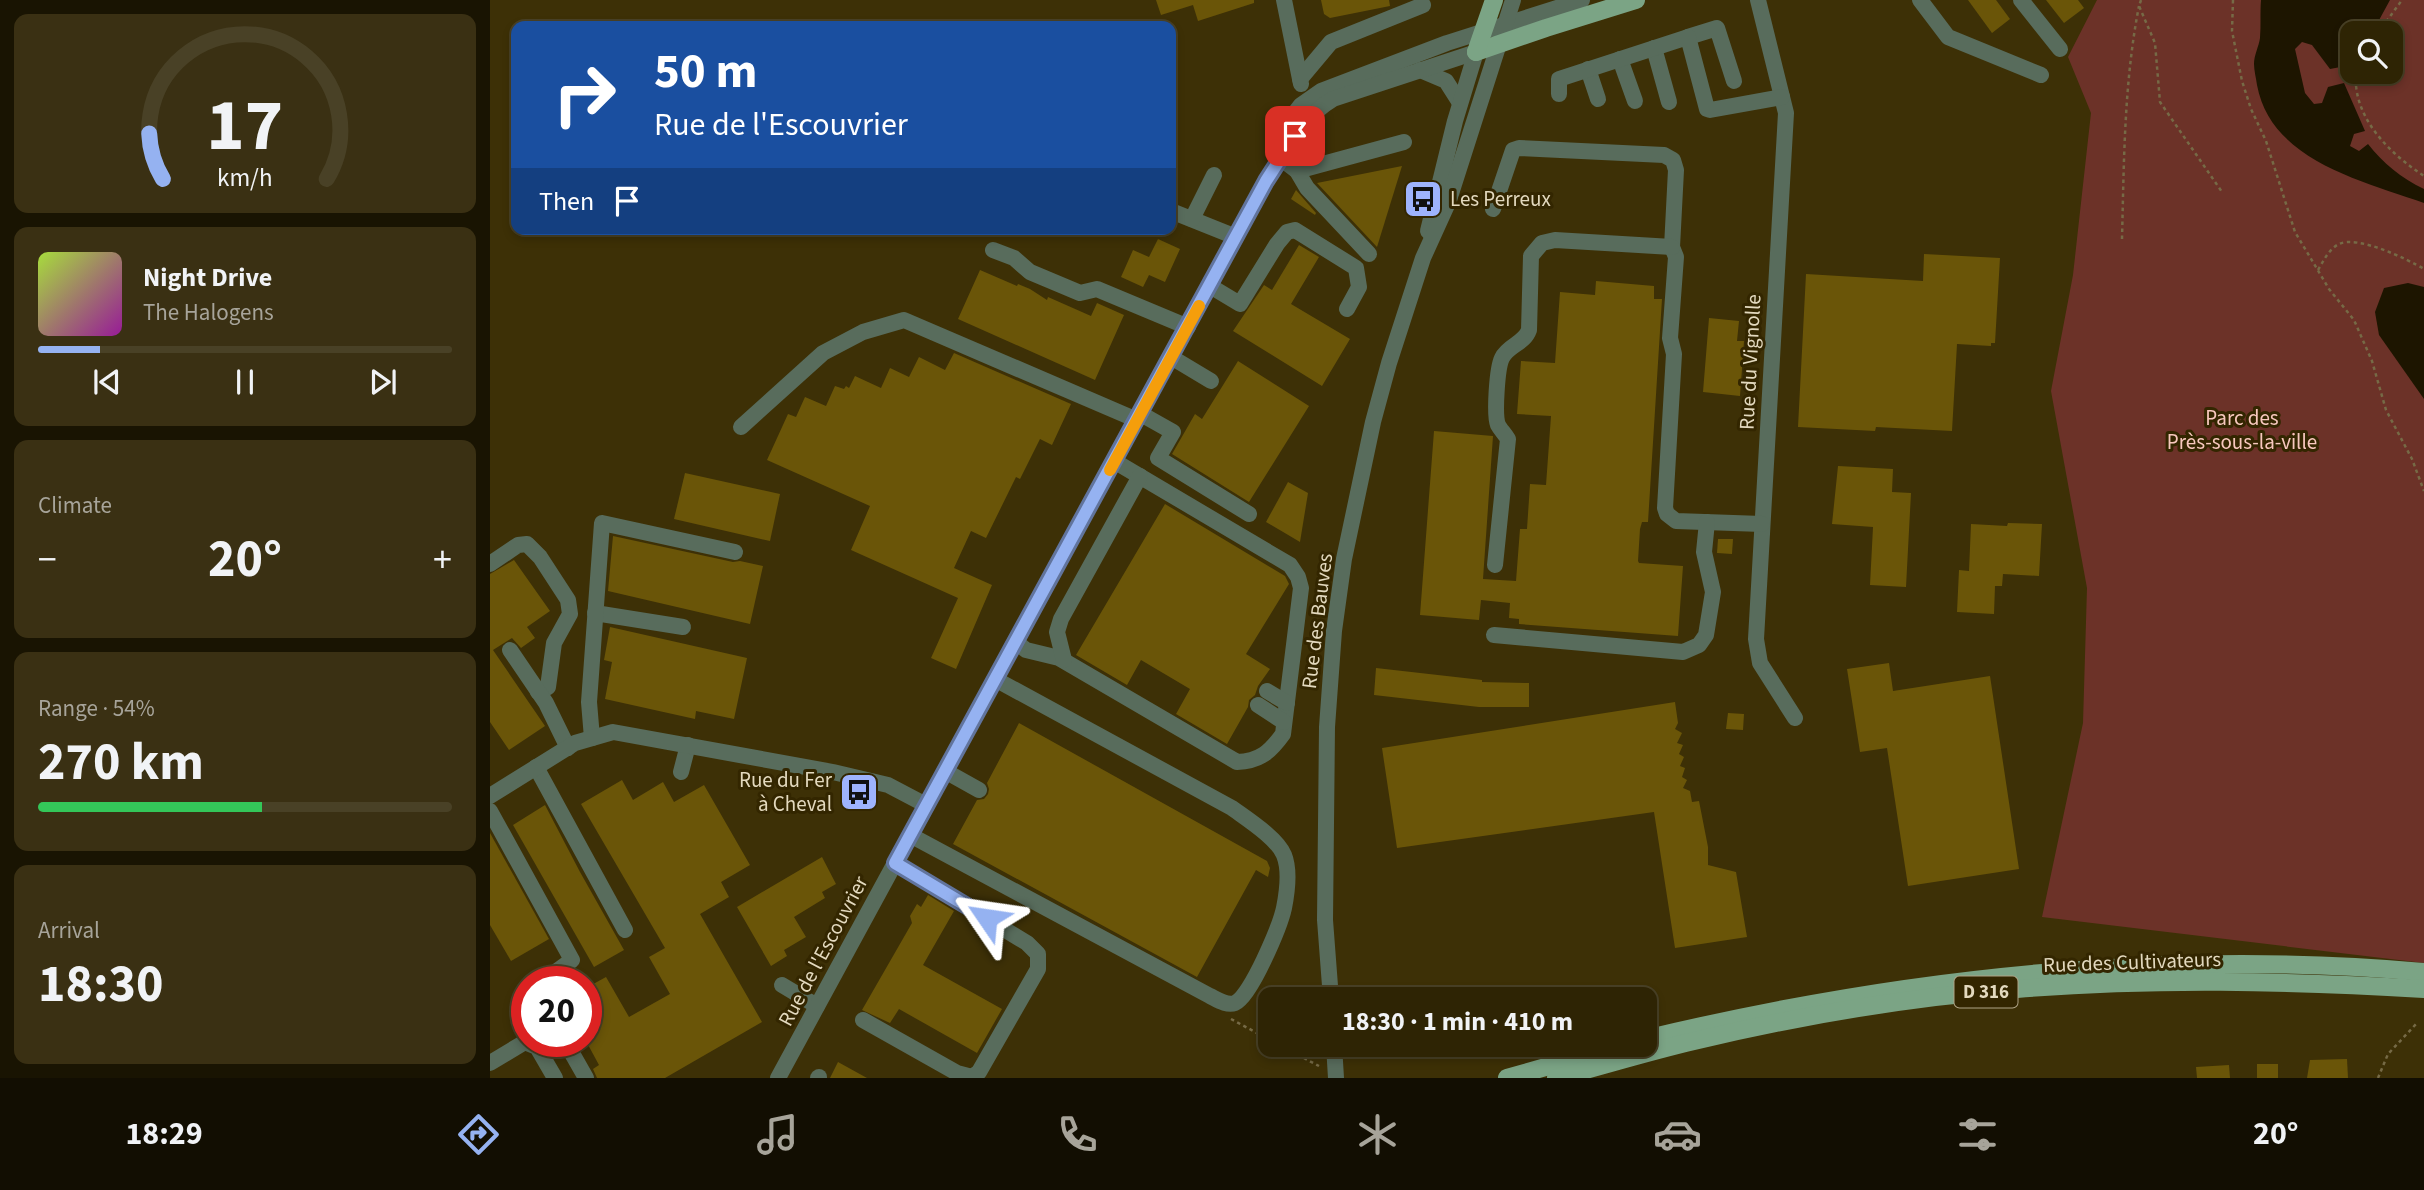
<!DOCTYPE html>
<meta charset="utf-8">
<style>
:root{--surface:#2e2404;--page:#3a3013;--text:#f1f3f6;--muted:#a7a49a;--line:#494126;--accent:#95b2f1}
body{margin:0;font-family:"Source Sans 3",sans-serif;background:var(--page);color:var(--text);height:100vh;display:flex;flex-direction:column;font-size:26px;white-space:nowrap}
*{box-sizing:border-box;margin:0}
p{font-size:23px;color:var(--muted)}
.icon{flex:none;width:38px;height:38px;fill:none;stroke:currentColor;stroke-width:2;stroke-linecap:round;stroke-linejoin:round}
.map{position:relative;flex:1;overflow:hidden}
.side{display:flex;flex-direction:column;gap:14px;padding:14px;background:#191402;width:490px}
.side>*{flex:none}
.top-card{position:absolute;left:21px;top:21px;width:665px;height:214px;border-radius:14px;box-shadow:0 4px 10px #0003,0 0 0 2px var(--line);background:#1a4fa0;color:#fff;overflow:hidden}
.controls{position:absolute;left:1850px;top:21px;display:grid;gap:14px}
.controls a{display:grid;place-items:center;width:63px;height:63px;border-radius:14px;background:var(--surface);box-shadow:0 4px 10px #0003,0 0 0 2px var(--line);font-size:35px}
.speed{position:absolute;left:21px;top:966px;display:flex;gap:14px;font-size:35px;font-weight:700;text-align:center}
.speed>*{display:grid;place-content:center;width:91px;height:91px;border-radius:50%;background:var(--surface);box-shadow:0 4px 10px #0003,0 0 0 2px var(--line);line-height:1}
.speed .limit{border:10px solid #d22;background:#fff;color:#111}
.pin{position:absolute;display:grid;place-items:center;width:60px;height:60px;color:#fff;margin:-30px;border-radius:14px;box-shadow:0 4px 10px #0006}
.me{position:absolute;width:77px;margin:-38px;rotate:302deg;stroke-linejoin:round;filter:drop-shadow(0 0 5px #0008)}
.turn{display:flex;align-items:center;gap:24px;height:147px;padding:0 28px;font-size:32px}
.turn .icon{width:91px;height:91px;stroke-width:2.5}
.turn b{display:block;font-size:49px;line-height:60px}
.then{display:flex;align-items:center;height:66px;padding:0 28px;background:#0003;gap:14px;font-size:26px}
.big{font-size:52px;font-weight:700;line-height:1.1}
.side .card{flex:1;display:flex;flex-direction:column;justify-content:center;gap:10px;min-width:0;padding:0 24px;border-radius:14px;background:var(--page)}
.side .dial{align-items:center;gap:0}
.dial svg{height:182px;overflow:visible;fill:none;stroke:var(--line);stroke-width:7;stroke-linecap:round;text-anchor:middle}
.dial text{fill:var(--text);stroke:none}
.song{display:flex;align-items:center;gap:21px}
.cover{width:84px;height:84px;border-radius:10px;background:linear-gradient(135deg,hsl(80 70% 55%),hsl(300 70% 35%))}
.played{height:7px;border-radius:4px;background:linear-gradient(90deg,var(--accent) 15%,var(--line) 15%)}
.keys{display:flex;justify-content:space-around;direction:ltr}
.heat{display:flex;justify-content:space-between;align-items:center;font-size:38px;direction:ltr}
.charge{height:10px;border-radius:5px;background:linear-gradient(90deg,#34c759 54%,var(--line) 0)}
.trip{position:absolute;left:768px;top:987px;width:399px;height:70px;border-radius:14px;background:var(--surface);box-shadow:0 4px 10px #0003,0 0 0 2px var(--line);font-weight:700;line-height:70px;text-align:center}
.tab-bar{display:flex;height:112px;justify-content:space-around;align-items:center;background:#120e02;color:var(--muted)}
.tab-bar .icon{width:49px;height:49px}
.tab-bar .on{color:var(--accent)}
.tab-bar b{font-size:32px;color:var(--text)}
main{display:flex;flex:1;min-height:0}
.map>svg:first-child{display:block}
.green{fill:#6c3228;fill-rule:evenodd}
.water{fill:#1d1500}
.building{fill:#6a5508}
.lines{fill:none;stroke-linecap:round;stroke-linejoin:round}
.path{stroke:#766a46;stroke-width:2.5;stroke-dasharray:3.5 3.5;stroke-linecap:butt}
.minor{stroke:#586c5c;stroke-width:16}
.major{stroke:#7ba485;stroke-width:18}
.route-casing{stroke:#61749d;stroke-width:18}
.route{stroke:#95b2f1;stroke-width:12}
.slow{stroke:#f59e0b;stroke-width:12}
.labels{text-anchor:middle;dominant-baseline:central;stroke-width:6;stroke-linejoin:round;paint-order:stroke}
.shield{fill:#332600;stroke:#aea385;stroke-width:2}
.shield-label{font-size:19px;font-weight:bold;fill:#e3d9be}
.poi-label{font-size:21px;fill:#e3d9be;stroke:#332600;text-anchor:start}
.street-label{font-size:21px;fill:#e3d9be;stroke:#332600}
.park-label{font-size:21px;fill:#f8c8be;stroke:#332600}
</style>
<main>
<section class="side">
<div class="card dial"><svg viewBox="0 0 100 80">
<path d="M14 69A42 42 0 1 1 86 69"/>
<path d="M14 69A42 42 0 0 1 8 49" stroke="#95b2f1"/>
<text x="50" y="56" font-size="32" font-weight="700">17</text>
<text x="50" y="72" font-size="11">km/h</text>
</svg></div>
<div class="card">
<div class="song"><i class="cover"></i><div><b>Night Drive</b><p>The Halogens</p></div></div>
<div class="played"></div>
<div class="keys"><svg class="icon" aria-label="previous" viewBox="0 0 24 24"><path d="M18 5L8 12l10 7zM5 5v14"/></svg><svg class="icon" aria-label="pause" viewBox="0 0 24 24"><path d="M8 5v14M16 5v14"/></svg><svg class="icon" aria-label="next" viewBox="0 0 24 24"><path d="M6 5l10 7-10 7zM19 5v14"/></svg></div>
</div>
<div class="card"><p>Climate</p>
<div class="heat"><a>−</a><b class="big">20°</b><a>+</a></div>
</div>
<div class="card"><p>Range · 54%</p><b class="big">270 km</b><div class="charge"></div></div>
<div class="card"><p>Arrival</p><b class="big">18:30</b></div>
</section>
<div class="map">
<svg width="1934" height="1078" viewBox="0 0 1934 1078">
<rect width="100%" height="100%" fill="#3d3006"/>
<path class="green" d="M1607,0H1934V963L1552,917L1593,723L1597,588L1561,391L1583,275L1601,113L1578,57ZM1862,33H1900V72H1862Z"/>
<g class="water">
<path d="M1771,0H1900L1882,33H1862L1861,65L1840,69L1822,45L1812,42L1805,49L1815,93L1824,104L1832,103L1838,87L1854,83L1875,131L1864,134L1860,146L1869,151L1878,144C1893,163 1911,178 1934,189V203C1873,181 1781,161 1767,85C1766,78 1764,70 1764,64C1764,55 1769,46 1770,38C1771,25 1770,12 1771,0Z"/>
<path d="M1918,283L1934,287V399L1889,335L1885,312L1894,288Z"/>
</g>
<g class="building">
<path d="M666,0H764V3L708,21L703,5L671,15Z"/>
<path d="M831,0H899L900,6L840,18L834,14Z"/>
<path d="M1478,0H1506L1520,19L1502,33Z"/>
<path d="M1556,0H1588L1594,8L1574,23Z"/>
<path d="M912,166L887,247L827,183Z"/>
<path d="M806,190L826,213L825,215L801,199Z"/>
<path d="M668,239L690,249L675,282L659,275L653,287L631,277L643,250L659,257Z"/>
<path d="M809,245L829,257L801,304L860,339L832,386L743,331L774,285L782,290Z"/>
<path d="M1434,254L1510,258L1505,343H1501V346L1467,344L1462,431L1386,427L1385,431L1308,427L1316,274L1433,281Z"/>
<path d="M490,270L527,286L528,284L540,289L557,300L558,297L601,316L607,303L634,315L605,380L468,319Z"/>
<path d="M1106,281L1164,286V299H1172L1158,522H1152L1150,529L1148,561L1149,563L1193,566L1188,636L1029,624V619L1019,618L1020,603L991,600L989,620L930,615L944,431L1003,436L993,579L1026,581L1030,529H1037L1040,484L1056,485L1061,416L1027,414L1031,361L1065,363L1070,292L1105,295Z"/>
<path d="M1219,318L1249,321L1247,341H1254L1250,396L1213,392Z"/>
<path d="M464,353L581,404L562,445L550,439L530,479L526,477L496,538L481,531L464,568L502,585L466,669L441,658L468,598L361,550L380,506L277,460L298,414L306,417L315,397L336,406L345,386L354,389L356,386L359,388L365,376L391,388L400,368L419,377L429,357L455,370Z"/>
<path d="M748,361L819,406L759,502L682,454L705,414L712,419Z"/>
<path d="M1348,466L1403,469L1402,492L1421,493L1416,587L1380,585L1383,527L1342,524Z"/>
<path d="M195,473L290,494L280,541L184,519Z"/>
<path d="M798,482L818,493L810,542L776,522Z"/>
<path d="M675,504L795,576L799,584L756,654L780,669L768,686L765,695L759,700L758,707L737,744L686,714L700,689L651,660L637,685L586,655Z"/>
<path d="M1518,523L1552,524L1549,576L1513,574L1512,586H1505L1504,614L1467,612L1469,570L1479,571L1481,524L1517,526Z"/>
<path d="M123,536L243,562L250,561L273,566L260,624L118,591Z"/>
<path d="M1228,539H1243L1242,554L1227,553Z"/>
<path d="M24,560L60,611L37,627L45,638L31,648L22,638L3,650L55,726L19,750L0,722V574Z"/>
<path d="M120,627L257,658L244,719L206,711L205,719L115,699L122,662L114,660Z"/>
<path d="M1399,663L1403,691L1500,676L1529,869L1418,886L1397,748L1370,752L1357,669Z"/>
<path d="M886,668L992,680V682L1039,683V707H989L884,695Z"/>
<path d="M1185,702L1188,723L1185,729L1192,733L1187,743L1193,745L1189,754L1194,757L1190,766L1195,768L1192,777L1197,780L1193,788L1200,791L1202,802L1209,801L1218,847V865L1246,872L1257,937L1185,948L1164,812L907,848L892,748Z"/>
<path d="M1238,713L1254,714L1253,730L1236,729Z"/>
<path d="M529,723L777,861L780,868L778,877L766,870L707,977L463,844L487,800L494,799L498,794L499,789L497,783Z"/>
<path d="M132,780L143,800L173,782L184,802L214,785L260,865L231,882L239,897L210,914L272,1022L175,1078H107L103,1069L109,1065L96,1041V988L116,977L139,1017L180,994L159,957L175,948L91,804Z"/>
<path d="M55,805L90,872L134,950L104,967L23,825Z"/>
<path d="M0,833L59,939L21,961L0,925Z"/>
<path d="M332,857L346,884L332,892L335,898L304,917L316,937L294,950L297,956L281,966L247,907Z"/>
<path d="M438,895L464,911L433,965L512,1009L487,1053L409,1009L400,1023L372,1010L422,923L420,916L427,904L431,907Z"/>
<path d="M1857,1059L1858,1078H1817L1820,1060Z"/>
<path d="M348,1062L377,1078H340Z"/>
<rect x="1767" y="1064" width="21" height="14"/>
<path d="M1739,1065L1740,1078H1707L1706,1067Z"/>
</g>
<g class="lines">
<g class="path">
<path d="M1651,0L1649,6L1665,43L1670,102L1732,192"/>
<path d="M1743,0L1742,31L1752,81L1761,109L1776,141L1805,232L1839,289L1864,320L1882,361L1896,410L1922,459L1934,491"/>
<path d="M1888,33L1912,0"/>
<path d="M1866,72C1862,117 1899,153 1934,176"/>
<path d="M1632,239C1634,162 1634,82 1649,6"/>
<path d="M1828,270C1834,260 1839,249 1849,244C1868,235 1917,259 1934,269"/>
<path d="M741,1019L780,1040"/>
<path d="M789,1045L829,1066"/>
<path d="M1888,1078L1898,1054L1928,1022"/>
</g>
<g class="minor">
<path d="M794,0L811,84"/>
<path d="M1268,0L1296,113L1266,639L1270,663L1305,718"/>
<path d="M1430,0L1458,37L1551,75"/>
<path d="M1531,0L1570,49"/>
<path d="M1198,37L1227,28L1244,81"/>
<path d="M1164,48L1179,102"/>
<path d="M1130,59L1145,101"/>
<path d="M1098,69L1108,99"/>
<path d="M930,70L956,81L970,103"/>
<path d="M810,79L841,42L933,5"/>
<path d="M1069,94V79L1198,37L1217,109L1220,110L1292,97"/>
<path d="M787,153L801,118L811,105L831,91L957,43L1092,0"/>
<path d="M786,155L807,171L914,142"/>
<path d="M807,171L817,188L879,254"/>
<path d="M1003,209L1023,150L1029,148L1174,155L1183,160L1186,170L1182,247L1186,257L1180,338L1184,354L1175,508L1177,514L1186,521L1272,524"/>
<path d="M681,211L746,237"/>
<path d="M702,219L724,175"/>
<path d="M938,231L965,121L986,52"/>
<path d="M503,250L524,258L540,272L590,293L607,289L698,327"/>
<path d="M720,286L750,304L787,244L797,232L805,230L866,268L869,287L857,309"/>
<path d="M681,357L721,381"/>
<path d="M651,414L683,432L668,458L759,514"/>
<path d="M251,427L333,353L373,332L414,320L647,420"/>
<path d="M0,564L28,545L37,544L50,557L78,600L80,614L64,643L58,687L48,692"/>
<path d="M1005,565L1018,439C1015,434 1010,429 1008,425C1004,415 1007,368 1012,358C1018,345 1034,344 1039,330L1041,256L1052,243L1065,240L1182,247"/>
<path d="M105,613L193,627"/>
<path d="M1004,635L1193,652L1209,645L1216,635L1223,592L1214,552L1217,522"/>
<path d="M526,642L536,650L569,658L747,762C770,761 780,752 793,734L811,588L808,577L800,565L624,461"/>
<path d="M20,650L56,703L78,748"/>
<path d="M574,660L567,632L571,619L650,476"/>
<path d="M777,691L797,703"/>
<path d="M768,705L794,722"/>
<path d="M102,738L99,702L112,523L245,552"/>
<path d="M46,767L135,930"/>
<path d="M455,771L489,790"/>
<path d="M191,772L198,745"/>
<path d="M0,796L85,743L123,732L343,772L398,785L436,805"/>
<path d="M0,811L82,960L52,982"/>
<path d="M420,835L720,996C728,1000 737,1006 745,1003C761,996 790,926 794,908C797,893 800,870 794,855C787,838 757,819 742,808L505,679"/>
<path d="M292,985L327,1006"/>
<path d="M841,999L835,920L837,727L844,631L854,559L883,422L899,363L933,258L958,203L1023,0"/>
<path d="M373,1020L467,1073L482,1077L489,1072L548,969V954L537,943L405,863"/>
<path d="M75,1041L96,1078"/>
<path d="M844,1045L846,1078"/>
<path d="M0,1063L35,1042L47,1047L65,1078"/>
<path d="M288,1078L776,181C795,152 812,117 843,99L986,52"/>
<path d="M328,1078L329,1077"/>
</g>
<g class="major">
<path d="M986,52L1056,28L1146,0"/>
<path d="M986,52L1004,0"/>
<path d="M1155,1039C1409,978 1673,949 1934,972"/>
<path d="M1017,1078L1133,1045"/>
<path d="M1066,1078C1112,1066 1157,1052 1204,1041C1309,1016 1419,997 1527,989C1663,978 1798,981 1934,989"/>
</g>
</g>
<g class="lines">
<defs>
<path id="route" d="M497,918L405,863L776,181L805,136"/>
</defs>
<use href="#route" class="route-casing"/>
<use href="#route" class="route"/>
<path class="slow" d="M620,470L709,306"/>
</g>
<defs>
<symbol id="bus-square" viewBox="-11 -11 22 22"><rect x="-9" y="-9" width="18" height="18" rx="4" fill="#9eb3fd" stroke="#332600"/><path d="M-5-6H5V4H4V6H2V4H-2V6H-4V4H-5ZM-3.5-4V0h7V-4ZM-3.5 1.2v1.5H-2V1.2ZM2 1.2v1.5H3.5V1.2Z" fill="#111"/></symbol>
</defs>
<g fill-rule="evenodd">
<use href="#bus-square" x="911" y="177" width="44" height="44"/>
<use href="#bus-square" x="347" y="770" width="44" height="44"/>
</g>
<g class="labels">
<rect class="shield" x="1464.5" y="976.5" width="63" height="31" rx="5"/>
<g class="shield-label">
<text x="1496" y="992">D 316</text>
</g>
<g class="poi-label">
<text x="960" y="199">Les Perreux</text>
<text x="342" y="780" text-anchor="end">Rue du Fer<tspan x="342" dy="24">à Cheval</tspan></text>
</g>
<g class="street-label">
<text transform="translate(1260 362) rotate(-87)">Rue du Vignolle</text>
<text transform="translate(827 621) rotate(-83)">Rue des Bauves</text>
<text transform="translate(333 951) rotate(-62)">Rue de l'Escouvrier</text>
<text transform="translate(1642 962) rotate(-2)">Rue des Cultivateurs</text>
</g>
<g class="park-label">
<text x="1752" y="418">Parc des<tspan x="1752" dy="24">Près-sous-la-ville</tspan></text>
</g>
</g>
</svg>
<div class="controls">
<a><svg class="icon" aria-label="search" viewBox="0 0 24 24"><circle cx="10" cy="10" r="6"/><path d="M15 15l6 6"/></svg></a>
</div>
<div class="speed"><div class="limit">20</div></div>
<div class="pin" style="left:805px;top:136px;background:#d93025"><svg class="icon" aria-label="arrive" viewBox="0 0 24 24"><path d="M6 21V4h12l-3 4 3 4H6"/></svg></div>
<svg class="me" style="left:497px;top:918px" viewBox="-20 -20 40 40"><path d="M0-17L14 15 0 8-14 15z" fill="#95b2f1" stroke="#fff" stroke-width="4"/></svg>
<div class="trip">18:30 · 1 min · 410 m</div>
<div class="top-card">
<div class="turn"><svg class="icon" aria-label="right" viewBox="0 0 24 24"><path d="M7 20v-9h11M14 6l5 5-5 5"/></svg><div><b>50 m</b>Rue de l'Escouvrier</div></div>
<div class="then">Then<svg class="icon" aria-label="arrive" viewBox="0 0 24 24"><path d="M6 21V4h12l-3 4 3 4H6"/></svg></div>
</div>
</div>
</main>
<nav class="tab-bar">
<b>18:29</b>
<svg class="icon on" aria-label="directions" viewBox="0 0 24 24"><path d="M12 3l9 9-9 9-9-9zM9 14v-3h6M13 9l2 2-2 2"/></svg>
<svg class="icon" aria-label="music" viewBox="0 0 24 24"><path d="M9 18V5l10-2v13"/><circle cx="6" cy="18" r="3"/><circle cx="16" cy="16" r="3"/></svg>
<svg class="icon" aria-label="phone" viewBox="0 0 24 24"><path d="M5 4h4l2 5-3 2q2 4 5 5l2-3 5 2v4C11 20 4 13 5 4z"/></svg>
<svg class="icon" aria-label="climate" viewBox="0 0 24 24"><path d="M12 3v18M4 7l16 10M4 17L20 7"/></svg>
<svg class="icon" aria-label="car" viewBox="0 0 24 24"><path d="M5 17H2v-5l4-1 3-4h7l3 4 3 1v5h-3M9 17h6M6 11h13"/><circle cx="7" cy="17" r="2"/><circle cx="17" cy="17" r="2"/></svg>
<svg class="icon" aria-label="filters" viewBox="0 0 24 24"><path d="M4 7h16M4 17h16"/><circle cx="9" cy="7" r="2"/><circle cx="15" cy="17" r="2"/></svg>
<b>20°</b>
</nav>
